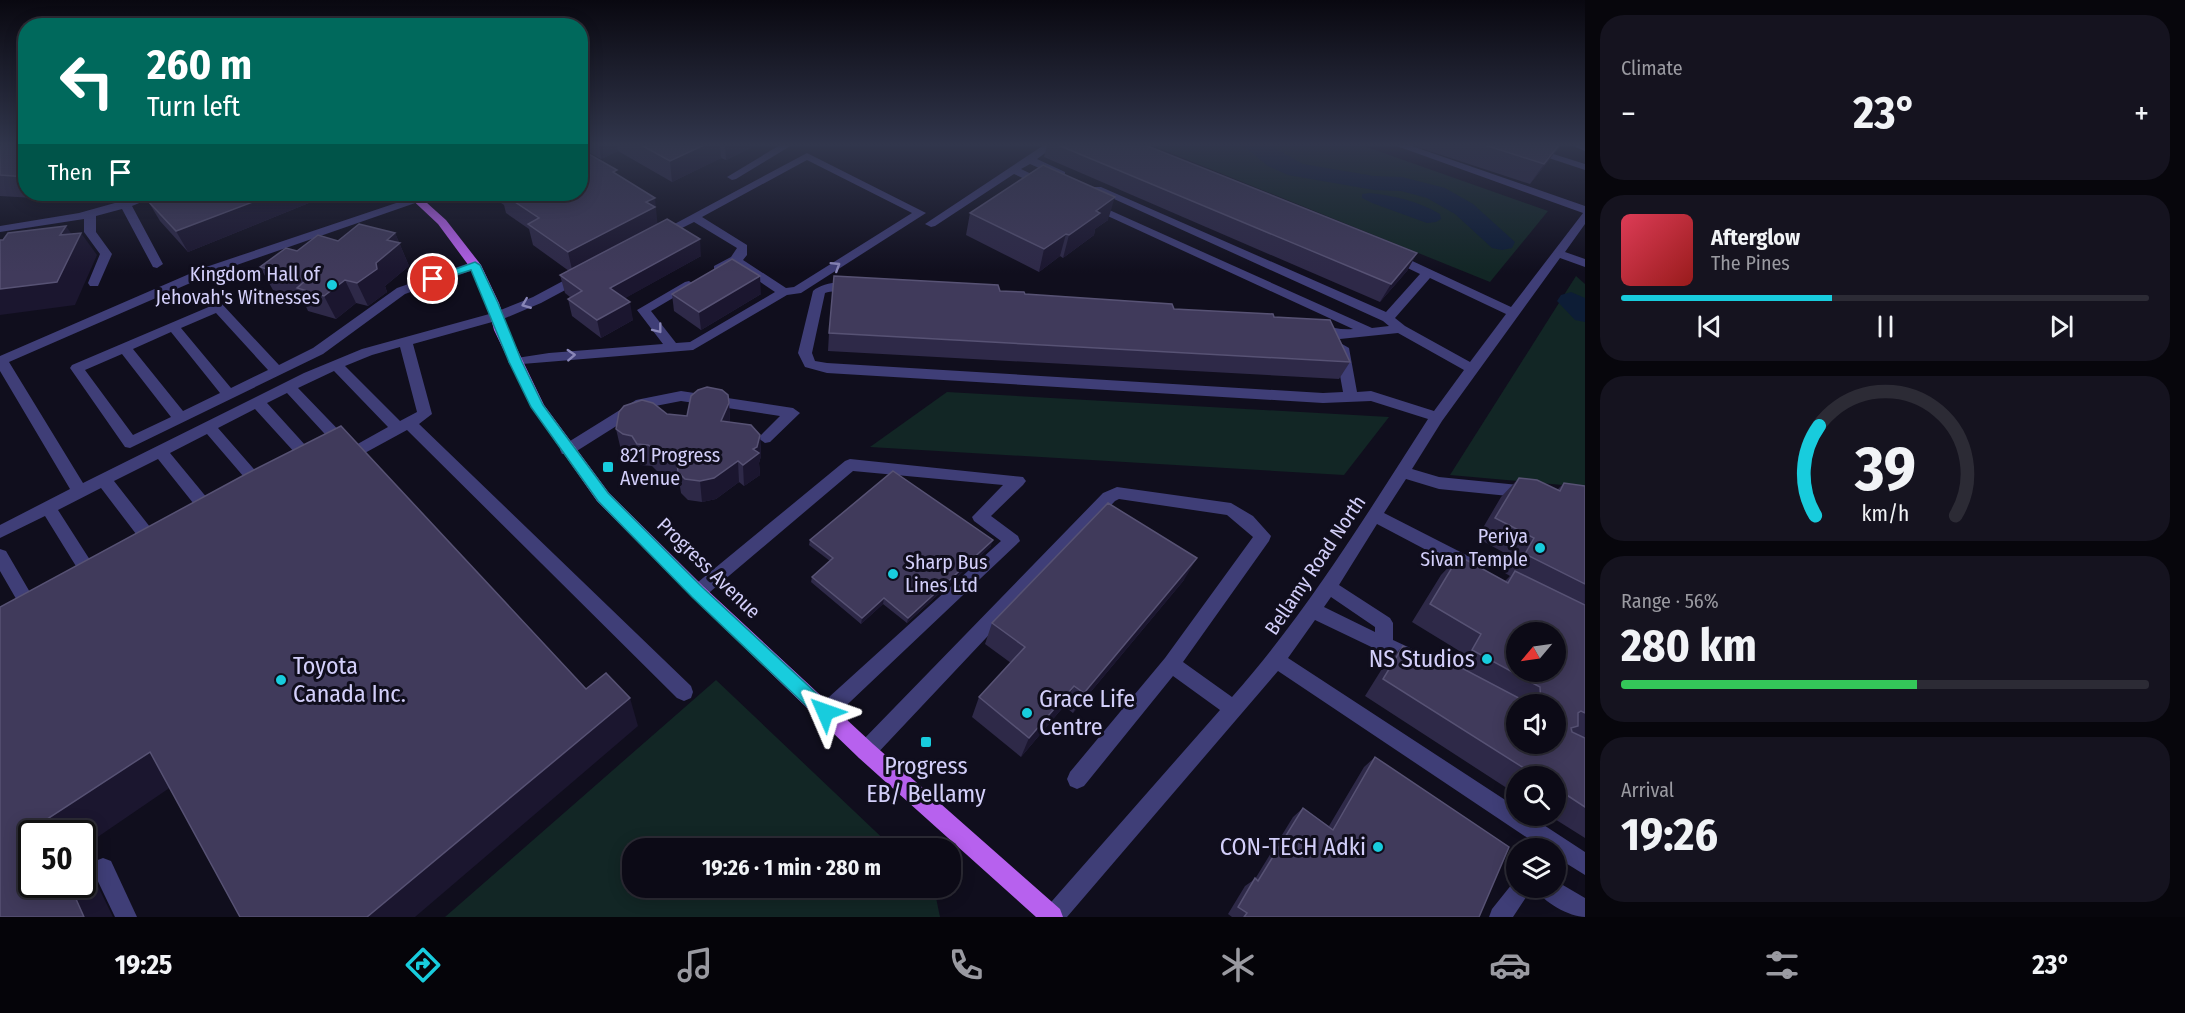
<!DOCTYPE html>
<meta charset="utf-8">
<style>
:root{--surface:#0c0a16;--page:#15131f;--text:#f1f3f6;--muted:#9a9aa1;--line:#2c2b35;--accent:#18ccdd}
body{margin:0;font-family:"Fira Sans Condensed",sans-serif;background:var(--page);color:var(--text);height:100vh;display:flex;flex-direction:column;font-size:22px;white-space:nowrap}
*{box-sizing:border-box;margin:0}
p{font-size:20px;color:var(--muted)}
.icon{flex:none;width:33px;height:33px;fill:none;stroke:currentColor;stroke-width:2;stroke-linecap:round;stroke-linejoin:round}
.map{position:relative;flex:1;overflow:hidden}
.sheet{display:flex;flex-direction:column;gap:15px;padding:15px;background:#07060c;width:600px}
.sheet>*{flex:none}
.banner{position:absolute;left:18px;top:18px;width:570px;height:183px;border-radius:24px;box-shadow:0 3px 15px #0003,0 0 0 2px var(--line);background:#00695c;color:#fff;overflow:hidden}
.needle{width:39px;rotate:241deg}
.fabs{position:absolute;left:1506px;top:622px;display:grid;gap:12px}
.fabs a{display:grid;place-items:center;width:60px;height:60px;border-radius:50%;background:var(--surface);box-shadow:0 3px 15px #0003,0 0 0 2px var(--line);font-size:30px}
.speed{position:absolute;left:18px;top:820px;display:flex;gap:12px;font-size:30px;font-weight:700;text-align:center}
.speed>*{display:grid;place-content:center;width:78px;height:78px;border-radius:50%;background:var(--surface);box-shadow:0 3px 15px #0003,0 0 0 2px var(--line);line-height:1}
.speed .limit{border:3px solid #111;border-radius:9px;background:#fff;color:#111}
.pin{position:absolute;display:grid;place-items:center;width:51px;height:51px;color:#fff;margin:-26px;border:3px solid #fff;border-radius:50%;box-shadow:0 2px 6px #0007}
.me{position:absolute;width:66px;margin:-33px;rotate:313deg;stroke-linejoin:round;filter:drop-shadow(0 0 4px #0008)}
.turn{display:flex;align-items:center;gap:21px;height:126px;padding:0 30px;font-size:27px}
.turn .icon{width:78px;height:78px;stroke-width:2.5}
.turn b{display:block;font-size:42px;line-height:51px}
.then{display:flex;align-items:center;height:57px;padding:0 30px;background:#0003;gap:12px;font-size:22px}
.big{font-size:45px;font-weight:700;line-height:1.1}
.sheet .card{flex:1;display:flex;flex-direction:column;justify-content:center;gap:9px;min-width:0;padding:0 21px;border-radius:24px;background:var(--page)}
.sheet .dial{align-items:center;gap:0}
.dial svg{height:156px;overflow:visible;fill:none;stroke:var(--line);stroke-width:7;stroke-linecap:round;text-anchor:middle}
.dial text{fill:var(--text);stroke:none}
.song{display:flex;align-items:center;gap:18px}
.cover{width:72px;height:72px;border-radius:9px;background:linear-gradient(135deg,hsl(350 70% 55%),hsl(0 70% 35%))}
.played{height:6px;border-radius:3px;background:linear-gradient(90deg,var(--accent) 40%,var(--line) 40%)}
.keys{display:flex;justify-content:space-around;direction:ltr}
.heat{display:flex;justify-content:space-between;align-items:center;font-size:33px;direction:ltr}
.charge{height:9px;border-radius:4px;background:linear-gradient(90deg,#34c759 56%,var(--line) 0)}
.trip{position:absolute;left:622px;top:838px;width:339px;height:60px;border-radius:24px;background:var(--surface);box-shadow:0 3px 15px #0003,0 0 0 2px var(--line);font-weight:700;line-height:60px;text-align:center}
.tab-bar{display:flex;height:96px;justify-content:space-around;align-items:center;background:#050409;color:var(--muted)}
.tab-bar .icon{width:42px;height:42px}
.tab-bar .active{color:var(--accent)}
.tab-bar b{font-size:27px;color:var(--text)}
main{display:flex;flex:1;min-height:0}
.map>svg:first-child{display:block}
.green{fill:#122625}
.water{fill:#0d1d36}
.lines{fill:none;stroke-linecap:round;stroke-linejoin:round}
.river{fill:#0d1d36;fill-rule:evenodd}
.minor{fill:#3f3e77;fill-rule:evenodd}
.major{fill:#b761ee;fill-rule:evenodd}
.wall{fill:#2e2948;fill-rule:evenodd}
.shaded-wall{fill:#1b162f}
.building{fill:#403a5b;stroke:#575274;stroke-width:1.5;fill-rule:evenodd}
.oneway{stroke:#8986b8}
.route{fill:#18ccdd;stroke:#108590;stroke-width:1.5}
.poi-dot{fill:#18ccdd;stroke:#100e1d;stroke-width:2}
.labels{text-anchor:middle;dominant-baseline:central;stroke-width:6;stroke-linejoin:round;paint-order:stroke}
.poi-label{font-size:20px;fill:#d3cffa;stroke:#100e1d;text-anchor:end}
.street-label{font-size:20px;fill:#d3cffa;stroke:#100e1d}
.near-poi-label{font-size:24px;fill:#d3cffa;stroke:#100e1d;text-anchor:end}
</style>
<main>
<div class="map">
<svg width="1585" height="917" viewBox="0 0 1585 917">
<rect width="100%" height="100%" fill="#100e1d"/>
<g class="green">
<path d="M1151,145H1361L1548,211L1490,282Z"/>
<path d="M1576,276L1585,284V487L1450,475Z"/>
<path d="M947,392L1389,417L1344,475L870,447Z"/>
<path d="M716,680L894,849H633V888H934L940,917H445Z"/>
</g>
<path class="water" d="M1370,193C1395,196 1418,201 1440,214L1441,219L1436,222L1427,223L1372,203L1362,198V194Z"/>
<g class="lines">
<g class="river">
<path d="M1242,145H1269L1303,164L1374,176L1402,177L1445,188L1473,204L1515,242L1512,248L1502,250L1492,248L1455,214L1427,198L1401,191L1374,190L1288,175L1268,166Z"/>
<path d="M1571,292L1585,298V322L1575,320L1557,301L1561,295Z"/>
</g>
<g class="minor">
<path d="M780,145H792L736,179L732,180L727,177Z"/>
<path d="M1044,145H1056L1037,159L1065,172V176H1057L1030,164L1021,169L1050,183V187H1042L1014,174L935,226L931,227L925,224Z"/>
<path d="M1394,145H1409L1585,206V224L1565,252L1585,259V267L1560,258L1442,421L1412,469L1439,477L1529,486L1534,488L1537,492L1534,496L1529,498L1439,489L1406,479L1384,513L1480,562L1482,567L1480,572L1474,574L1468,572L1377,524L1339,585L1390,618L1393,623V640L1421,653L1424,659L1421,665L1415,667L1409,665L1315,620L1288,658L1516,807V816H1530L1585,852V875L1556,857V849H1544L1278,671L1067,917H1042L1045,909L1220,710L1173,676L1084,786L1077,789L1070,786L1067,779L1070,772L1165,658L1253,537L1227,515L1119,499L1115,501L873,758L866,760L859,758L856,751L859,744L1103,493L1117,487L1231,503L1253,516L1271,536L1269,541L1183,662L1232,697C1308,611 1367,514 1428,419L1371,401L1323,403L827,373L805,367L798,353L813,291C823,282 848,279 858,288C850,295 835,289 825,293L812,353L815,361L827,363L1323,393L1343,392L1335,348L1342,344L1349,348L1357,392L1371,391L1434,411L1464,370L1398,333L1340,339L1312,333L1310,330L1312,327C1325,324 1340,331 1353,329L1086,206L1092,203L1096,204L1372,328L1389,326L1383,321L1092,189L1093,187H1101L1386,312L1420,274L1389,259L1387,256L1393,252L1511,307L1583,213ZM1430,278L1506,314L1470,362L1405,326L1395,318ZM1331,597L1375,627V632L1324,607Z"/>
<path d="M1510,145H1525L1585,164V170Z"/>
<path d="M1571,145H1585V151Z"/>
<path d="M807,153L926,213L801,293L787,295L693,350L510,365L508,362L510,359L549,353L663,344L637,310L685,282L689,281L695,285L651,311L676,343L690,342L775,292L735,265L722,272H714V266L731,257L737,248L694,222L664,237H656L654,235ZM807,160L912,213L794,287L786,288L743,260L747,255V245L702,217Z"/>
<path d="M147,194H161L132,206L163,264L157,268L153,267L122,209L96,216V232L112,254L98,286H90L88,283L100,254L84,232V219L0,232V226L79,213Z"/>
<path d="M417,196L423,199L421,201L211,274L9,362L83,483L304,373L362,349L493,313L533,297L576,274H584V280L541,303L503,319L413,344L432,414L419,424L691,686L693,692L691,698L684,701L677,698L407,430L352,460L347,458L287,393L267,403L316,457L319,461L316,465H306L255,409L218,428L266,483L269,487L266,491H256L207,434L170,453L217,510L219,514L217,518L211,520L205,518L158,459L114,481L161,541L163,546L161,551L155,553L149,551L101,488L58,510L99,574L101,579L99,584L93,586L87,584L45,516L0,538V525L70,489L0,371V356L203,268ZM400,347L417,412L400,421L345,366L372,355ZM334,371L388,427L354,446L298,388Z"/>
<path d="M475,261L479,262V268L405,294L323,354L130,448L125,447L70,368L72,365L218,303L222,304L279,365L313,348L397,288ZM216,313L268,370L231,388L181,328ZM171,332L220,393L183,411L133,349ZM122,354L171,417L133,435L85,370Z"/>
<path d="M681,391L793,408L800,413L770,442L765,443L758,438L780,416L681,401L645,408L572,454H562L560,450L562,446L636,400Z"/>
<path d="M850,459L1023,477L1026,481L1023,485L991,516L1018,536L1020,541L832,719L825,722L818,719L816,713L818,707L1001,541L974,521L972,517L1003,485L853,471L704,597L698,599L692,597L689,592L692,587L845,461Z"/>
<path d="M0,549L6,551L38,606L41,611L38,616L32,618L26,616L0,571Z"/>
<path d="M103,858L111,861L137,917H115L92,869L95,861Z"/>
<path d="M1516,879V888H1532L1513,917H1489L1492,909Z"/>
<path d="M1556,881L1585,898V917C1570,917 1542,902 1536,888H1556Z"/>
</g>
<path class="major" d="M406,194H417L446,220L481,265L499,303L508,330L544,405L609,493L704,587L873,744L1060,909L1063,917H1036L859,758L692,597L597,501L531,407L494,330L487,303L469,266L438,224Z"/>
</g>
<g class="wall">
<path d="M0,145H26V194H58L51,199L0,196Z"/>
<path d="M580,145H756L726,160L721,158L672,182L618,151L601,159L585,150V152L618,175L657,219V224L701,256L625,298L633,320L601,338L572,316L568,299L570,297L565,293L560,275L569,271L533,245L529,229L506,213L504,205L488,194H580Z"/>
<path d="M1047,145H1145L1417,253L1407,271L1380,302L1044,157Z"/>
<path d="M1411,145H1561L1530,184Z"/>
<path d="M169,194H325L326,196L188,252L160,221L148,201Z"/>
<path d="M970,213L1108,220L1095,229L1094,235L1063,258L1060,256L1039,272L966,235Z"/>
<path d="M395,233L409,266L385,286L387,292L368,306L356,303L336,319L308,311L302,298L273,290L260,267L338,241Z"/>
<path d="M1000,291L1025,294L1174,309L1274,317L1350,362L1339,379L828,351L829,333Z"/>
<path d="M672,294H761L701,330L674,311Z"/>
<path d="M729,403L730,422L760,435L761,456L759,463L760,475L744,486L739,482L716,499L702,502L688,500L681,493L678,474L657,471L652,466L641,465L636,457L627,456L621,450L616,429L667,414L687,416Z"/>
<path d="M1519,478L1557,490L1564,483L1585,486V838L1550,816H1556V777H1516V794L1365,696L1385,664L1403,646L1431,664L1439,656L1454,664L1461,652L1412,622L1441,575L1459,556L1505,581L1510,576L1505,573L1514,558L1477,538L1501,497ZM1516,705H1556L1516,744Z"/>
<path d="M810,540L991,546L907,623L883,604L861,624L811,582L812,577L830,561L809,545Z"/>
<path d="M1184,580L1073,713L1064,706L1021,757L972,717L979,697L1011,663L985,644L992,623Z"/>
<path d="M1375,757L1479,917H1232L1228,914L1245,886L1255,879L1293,817L1303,808L1329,826L1364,767Z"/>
</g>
<g class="shaded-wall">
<path d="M580,145H584L588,165L580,163Z"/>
<path d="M599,145H617L618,151L601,159Z"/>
<path d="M704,145H720L721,158L672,182L670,161Z"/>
<path d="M725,145H756L726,160Z"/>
<path d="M1559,145L1549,160L1530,184L1544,164Z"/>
<path d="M46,194H58L51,199Z"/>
<path d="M274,194H325L326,196L188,252L176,231Z"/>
<path d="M1115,197L1108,220L1095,229L1094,235L1063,258L1069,235L1096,211Z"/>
<path d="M655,198L658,229L573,274L568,252L646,202Z"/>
<path d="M66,226L77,242L81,233L97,255L75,305L0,315V289L60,235Z"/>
<path d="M395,233L409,266L385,286L387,292L368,306L357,283L376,263L387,240Z"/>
<path d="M1066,234L1060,256L1039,272L1044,249Z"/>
<path d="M700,239L701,256L613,305L610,288Z"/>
<path d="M1417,253L1407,271L1380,302L1391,284Z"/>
<path d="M760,276L761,294L701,330L699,312Z"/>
<path d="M345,280L356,303L336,319L324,296Z"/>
<path d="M630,302L633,320L601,338L597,320Z"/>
<path d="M729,403L730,424L721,421Z"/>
<path d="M760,435L761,456L759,463L760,475L744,486L743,465L753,449Z"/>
<path d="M738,461L739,482L716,499L702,502L700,481Z"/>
<path d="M993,540L991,546L907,623L908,618Z"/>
<path d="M1197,558L1184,580L1073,713L1084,693Z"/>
<path d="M884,598L883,604L861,624L862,618Z"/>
<path d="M1074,686L1064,706L1021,757L1029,738Z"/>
<path d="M630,698L638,726L415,917H367Z"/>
<path d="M150,752L184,778L83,847L91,865L90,870L113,917H84L71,897L66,885H82V834H46L41,823Z"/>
</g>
<g class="building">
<path d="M0,145H26V177L0,175Z"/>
<path d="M641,145H704L670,161Z"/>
<path d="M1058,145H1145L1417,253L1391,284Z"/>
<path d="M1485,145H1559L1544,164Z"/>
<path d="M580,149L617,170L613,172L655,198L646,202L655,207L568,252L528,224L539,218L503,194H580Z"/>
<path d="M1043,165L1115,197L1096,211L1100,213L1069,235L1066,234L1044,249L970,213Z"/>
<path d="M169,194H274L176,231L148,201Z"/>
<path d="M667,219L700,239L610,288L630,302L597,320L568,299L582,291L560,275Z"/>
<path d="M359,224L395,233L387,240L400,243L376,263L377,269L357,283L345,280L324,296L297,288L306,280L260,267L286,248L297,251L318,235L338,241Z"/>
<path d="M66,226L60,235L81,233L57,282L0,289V240H3L8,233Z"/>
<path d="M732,259L760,276L699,312L672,294Z"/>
<path d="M834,276L998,285L1000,291L1024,292L1025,294L1172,304L1174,309L1273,314L1274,317L1330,320L1350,362L829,333Z"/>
<path d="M707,387L722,390L728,395L729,403L721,421L751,425L760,435L757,447L753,449L759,453L743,465L738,461L714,478L700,481L685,479L678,472L676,453L654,449L648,445L637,444L632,436L623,434L616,429L619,412L624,406L642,400L653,403L667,414L687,416L691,396L698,390Z"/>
<path d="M341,426L586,689L606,673L630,698L367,917H240L150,752L41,823L46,834H32V885H66L71,897L76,899L84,917H0V607L246,474Z"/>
<path d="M893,471L993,540L908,618L884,598L862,618L812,577L833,558L810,540Z"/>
<path d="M1519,478L1537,480L1560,491L1564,483L1585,486V584L1525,554L1534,538L1495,518Z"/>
<path d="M1108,503L1197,558L1084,693L1074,686L1029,738L979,697L1025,647L992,623Z"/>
<path d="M1459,556L1508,583L1515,571L1585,605V713L1581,711L1578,713V726L1571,728L1572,732L1585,738V807L1556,788V777H1538L1383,679L1403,646L1434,665L1439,656L1532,705H1516V744H1556V705H1541L1540,687L1472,650L1481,634L1430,604ZM1516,633H1556V672H1516Z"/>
<path d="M1375,757L1509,847L1479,917H1244L1247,913L1238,907L1255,878L1258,881L1303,808L1333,830Z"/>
</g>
<defs><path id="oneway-chevron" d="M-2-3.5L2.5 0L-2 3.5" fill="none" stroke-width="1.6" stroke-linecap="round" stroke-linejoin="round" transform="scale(1.5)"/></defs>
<g class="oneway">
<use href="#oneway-chevron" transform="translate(836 266) rotate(-32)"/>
<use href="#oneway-chevron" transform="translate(526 304) rotate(158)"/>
<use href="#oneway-chevron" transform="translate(658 329) rotate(52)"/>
<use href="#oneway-chevron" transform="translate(571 355) rotate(-3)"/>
</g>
<linearGradient id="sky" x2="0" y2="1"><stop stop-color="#090810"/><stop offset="0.53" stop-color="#31364c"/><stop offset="1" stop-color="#31364c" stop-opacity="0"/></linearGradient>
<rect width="1585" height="273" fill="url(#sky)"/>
<path class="route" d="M475,262L480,265L498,303L522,362L543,405L608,493L703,588L831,707L834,712L831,718L825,721L819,718L692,597L598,501L531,407L509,362L471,270L433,282L428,279Z"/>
<g class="poi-dot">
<circle cx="332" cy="285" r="6"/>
<rect x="602" y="461" width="12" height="12" rx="3"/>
<circle cx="1540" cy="548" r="6"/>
<circle cx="893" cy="574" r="6"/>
<circle cx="1487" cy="659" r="6"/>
<circle cx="281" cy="680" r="6"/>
<circle cx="1027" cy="713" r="6"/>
<rect x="920" y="736" width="12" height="12" rx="3"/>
<circle cx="1378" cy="847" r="6"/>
</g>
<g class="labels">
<g class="poi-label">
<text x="320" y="274">Kingdom Hall of<tspan x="320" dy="23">Jehovah's Witnesses</tspan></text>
<text x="620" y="455" text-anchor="start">821 Progress<tspan x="620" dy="23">Avenue</tspan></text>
<text x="1528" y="536">Periya<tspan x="1528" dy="23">Sivan Temple</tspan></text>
<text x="905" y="562" text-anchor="start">Sharp Bus<tspan x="905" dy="23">Lines Ltd</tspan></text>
</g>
<g class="street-label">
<text transform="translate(1315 565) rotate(-56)">Bellamy Road North</text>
<text transform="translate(709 568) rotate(44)">Progress Avenue</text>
</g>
<g class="near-poi-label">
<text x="1475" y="659">NS Studios</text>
<text x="293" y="666" text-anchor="start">Toyota<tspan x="293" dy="28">Canada Inc.</tspan></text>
<text x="1039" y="699" text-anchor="start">Grace Life<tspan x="1039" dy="28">Centre</tspan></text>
<text x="926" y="766" text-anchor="middle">Progress<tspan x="926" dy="28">EB/ Bellamy</tspan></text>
<text x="1366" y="847">CON-TECH Adki</text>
</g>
</g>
</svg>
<div class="fabs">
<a><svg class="needle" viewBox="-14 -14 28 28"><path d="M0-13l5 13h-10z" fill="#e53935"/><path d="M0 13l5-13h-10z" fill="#9a9aa1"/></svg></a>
<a><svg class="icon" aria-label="sound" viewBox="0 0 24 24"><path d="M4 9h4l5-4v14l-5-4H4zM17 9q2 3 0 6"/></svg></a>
<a><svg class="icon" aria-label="search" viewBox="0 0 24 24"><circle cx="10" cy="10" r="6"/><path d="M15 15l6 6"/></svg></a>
<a><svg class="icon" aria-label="layers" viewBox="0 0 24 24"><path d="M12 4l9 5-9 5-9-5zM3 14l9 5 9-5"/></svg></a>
</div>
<div class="speed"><div class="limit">50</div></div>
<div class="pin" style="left:433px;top:279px;background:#d93025"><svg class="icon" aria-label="arrive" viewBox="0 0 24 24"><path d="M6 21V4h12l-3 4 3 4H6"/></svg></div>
<svg class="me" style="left:825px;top:712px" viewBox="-20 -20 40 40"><path d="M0-17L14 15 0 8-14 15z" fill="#18ccdd" stroke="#fff" stroke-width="4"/></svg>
<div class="trip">19:26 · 1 min · 280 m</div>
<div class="banner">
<div class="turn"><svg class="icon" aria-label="left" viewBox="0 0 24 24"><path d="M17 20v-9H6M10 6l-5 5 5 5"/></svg><div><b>260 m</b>Turn left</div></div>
<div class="then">Then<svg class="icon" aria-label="arrive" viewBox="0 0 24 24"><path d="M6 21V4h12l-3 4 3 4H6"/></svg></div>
</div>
</div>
<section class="sheet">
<div class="card"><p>Climate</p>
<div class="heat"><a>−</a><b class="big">23°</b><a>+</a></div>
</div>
<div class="card">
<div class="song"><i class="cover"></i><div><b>Afterglow</b><p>The Pines</p></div></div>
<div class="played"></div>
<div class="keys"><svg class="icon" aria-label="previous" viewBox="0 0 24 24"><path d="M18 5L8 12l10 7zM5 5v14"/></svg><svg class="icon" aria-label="pause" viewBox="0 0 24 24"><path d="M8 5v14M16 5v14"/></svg><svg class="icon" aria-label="next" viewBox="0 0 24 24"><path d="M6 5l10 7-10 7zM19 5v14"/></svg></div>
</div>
<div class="card dial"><svg viewBox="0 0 100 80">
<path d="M14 69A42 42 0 1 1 86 69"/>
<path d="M14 69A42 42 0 0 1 16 23" stroke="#18ccdd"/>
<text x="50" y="56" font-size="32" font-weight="700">39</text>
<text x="50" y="72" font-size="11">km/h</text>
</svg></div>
<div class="card"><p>Range · 56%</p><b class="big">280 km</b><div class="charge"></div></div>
<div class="card"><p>Arrival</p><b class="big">19:26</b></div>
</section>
</main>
<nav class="tab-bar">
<b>19:25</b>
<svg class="icon active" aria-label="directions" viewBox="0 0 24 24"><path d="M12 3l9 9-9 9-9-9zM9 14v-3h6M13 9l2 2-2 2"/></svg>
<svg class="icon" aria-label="music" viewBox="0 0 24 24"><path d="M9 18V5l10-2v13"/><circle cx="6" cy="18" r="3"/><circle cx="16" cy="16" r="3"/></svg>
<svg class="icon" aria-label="phone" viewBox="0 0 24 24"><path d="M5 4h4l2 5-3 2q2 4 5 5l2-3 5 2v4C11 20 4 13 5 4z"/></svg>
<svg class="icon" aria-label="climate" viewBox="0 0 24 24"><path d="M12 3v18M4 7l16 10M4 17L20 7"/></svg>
<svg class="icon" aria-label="car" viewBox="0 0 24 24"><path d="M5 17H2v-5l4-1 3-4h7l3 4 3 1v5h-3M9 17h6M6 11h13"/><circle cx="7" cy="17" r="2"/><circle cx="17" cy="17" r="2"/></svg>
<svg class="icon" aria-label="filters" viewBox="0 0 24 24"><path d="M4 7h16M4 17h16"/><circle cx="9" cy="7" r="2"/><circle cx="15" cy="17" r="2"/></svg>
<b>23°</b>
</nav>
